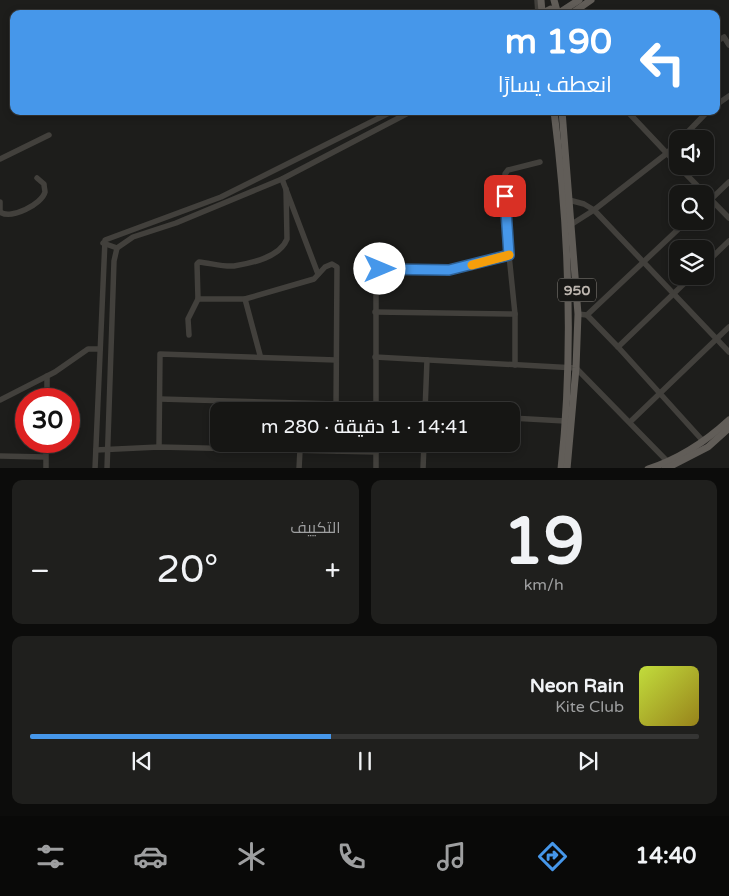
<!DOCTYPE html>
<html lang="ar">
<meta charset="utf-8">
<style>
:root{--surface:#161614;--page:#1f1f1d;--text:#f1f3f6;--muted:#9e9fa0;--line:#353534;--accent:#4697ea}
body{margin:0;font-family:"Varela Round",Cairo,sans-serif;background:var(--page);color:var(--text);direction:rtl;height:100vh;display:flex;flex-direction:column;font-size:19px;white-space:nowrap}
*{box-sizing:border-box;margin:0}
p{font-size:16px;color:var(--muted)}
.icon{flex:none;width:28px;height:28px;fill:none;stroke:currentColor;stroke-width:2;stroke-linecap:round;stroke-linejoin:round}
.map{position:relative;height:468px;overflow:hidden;direction:ltr}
.panel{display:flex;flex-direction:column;gap:12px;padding:12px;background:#0c0c0b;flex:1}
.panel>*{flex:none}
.guide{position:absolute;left:10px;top:10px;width:710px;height:105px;border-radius:10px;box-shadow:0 2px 8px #0003,0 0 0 1px var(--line);direction:rtl;background:#4697ea;color:#fff;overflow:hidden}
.fabs{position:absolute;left:669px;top:130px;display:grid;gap:10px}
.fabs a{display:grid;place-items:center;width:45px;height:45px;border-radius:10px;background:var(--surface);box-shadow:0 2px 8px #0003,0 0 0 1px var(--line);font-size:25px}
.speed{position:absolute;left:15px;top:388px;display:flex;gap:10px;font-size:25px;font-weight:700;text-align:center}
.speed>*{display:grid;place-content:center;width:65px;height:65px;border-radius:50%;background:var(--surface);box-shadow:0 2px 8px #0003,0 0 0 1px var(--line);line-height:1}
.speed .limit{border:8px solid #d22;background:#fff;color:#111}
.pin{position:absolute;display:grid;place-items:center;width:42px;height:42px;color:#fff;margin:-21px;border-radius:10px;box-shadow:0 2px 8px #0006}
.me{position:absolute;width:55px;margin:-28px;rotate:90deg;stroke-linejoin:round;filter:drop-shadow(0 0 4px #0008)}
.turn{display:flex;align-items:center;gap:18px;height:105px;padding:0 25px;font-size:22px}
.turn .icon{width:65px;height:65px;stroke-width:2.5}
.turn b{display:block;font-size:35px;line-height:42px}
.big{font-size:38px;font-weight:600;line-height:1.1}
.panel .card{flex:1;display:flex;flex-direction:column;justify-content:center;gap:8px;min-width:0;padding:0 18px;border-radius:10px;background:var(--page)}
.panel .dial{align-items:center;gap:0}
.dial b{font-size:65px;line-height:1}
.song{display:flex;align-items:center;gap:15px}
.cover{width:60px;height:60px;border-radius:8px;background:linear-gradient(135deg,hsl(70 70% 55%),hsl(50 70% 35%))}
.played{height:5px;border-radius:2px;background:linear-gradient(90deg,var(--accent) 45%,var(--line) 45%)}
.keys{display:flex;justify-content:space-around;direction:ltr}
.heat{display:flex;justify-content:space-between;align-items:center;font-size:28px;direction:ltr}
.panel .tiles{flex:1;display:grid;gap:12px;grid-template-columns:1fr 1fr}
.card:last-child{grid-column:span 2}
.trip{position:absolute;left:210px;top:402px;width:310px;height:50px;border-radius:10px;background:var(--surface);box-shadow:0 2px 8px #0003,0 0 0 1px var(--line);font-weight:600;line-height:50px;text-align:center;direction:rtl}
.tab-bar{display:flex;height:80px;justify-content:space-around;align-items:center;background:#090908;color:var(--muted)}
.tab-bar .icon{width:35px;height:35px}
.tab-bar .current{color:var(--accent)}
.tab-bar b{font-size:22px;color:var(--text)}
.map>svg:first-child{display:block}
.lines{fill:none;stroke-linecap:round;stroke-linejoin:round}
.minor{stroke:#42403c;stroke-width:5.5}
.major{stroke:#615d58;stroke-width:7}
.route-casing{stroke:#2e6298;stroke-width:12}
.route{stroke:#4697ea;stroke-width:9}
.slow{stroke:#f59e0b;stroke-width:9}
.labels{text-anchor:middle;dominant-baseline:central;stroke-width:5;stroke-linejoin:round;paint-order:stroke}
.shield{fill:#181816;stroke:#8b8680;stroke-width:1}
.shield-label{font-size:14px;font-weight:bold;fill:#bcb5ae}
</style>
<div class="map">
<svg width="729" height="469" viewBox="0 0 729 469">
<rect width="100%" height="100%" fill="#1d1d1b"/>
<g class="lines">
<g class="minor">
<path d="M537,0L538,14"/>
<path d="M716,42L724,37L729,45"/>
<path d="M716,105L729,96"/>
<path d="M627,111L678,165"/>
<path d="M681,139L708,111"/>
<path d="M0,159L49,135"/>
<path d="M678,166L729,218"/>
<path d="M282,179L318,274"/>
<path d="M569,200L584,204L594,210L729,352"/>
<path d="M0,202V211"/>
<path d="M705,205L729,182"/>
<path d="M0,212C11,220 42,204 45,192C45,190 44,187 44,184L37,178"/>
<path d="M572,224L594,210L666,154L678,142"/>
<path d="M103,243L117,248"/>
<path d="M705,264L729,241"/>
<path d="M198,299H245"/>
<path d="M375,312L515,314V365"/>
<path d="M515,314L509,255L505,174L508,170L540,162"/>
<path d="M578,314L587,315L618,347L703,441"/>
<path d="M587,315L687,221"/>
<path d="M189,335L188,319L198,299L197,264L199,262C210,263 223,267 234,266C253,263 280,257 287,239L286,189"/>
<path d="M618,347L692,276"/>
<path d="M260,355L245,299L314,279L325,267L332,264L337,267L336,411"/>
<path d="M375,357L576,368L667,461"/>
<path d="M47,399V376"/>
<path d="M160,399L336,404"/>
<path d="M0,400L55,372L88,349H100"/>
<path d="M376,411V273L383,268L449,270L509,255"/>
<path d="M425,411L427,360"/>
<path d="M511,418L565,421"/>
<path d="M630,422L729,327"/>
<path d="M337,444V451"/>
<path d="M159,447L160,354L336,360"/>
<path d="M96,450L159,447L376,452"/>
<path d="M0,456L45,457"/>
<path d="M46,469V441"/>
<path d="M95,469L105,240L221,197L393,111"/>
<path d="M107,469L114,261L117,248L133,237L176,223L282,179L412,111"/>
<path d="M299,469L300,450"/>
<path d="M376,469V444"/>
<path d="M423,469L424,444"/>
</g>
<g class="major">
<path d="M541,0L542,12"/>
<path d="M554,0L557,11"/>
<path d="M559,13L579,0"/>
<path d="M541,14L551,9L560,14"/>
<path d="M571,14L591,0"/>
<path d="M554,111C569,230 574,349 561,469"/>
<path d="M562,111L578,314L576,368L567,469"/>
<path d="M648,469C679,459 705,442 729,420"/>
<path d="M665,469L708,447L729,428"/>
</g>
</g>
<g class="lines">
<defs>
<path id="route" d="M380,269L449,270L509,255L505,196"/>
</defs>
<use href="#route" class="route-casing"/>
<use href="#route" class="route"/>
<path class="slow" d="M472,265L509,255"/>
</g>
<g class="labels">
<rect class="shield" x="558" y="278.5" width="38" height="23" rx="4"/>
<g class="shield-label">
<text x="577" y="290">950</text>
</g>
</g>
</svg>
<div class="fabs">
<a><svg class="icon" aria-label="sound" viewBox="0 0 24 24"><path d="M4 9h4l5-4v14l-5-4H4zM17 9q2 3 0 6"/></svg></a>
<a><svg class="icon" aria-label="search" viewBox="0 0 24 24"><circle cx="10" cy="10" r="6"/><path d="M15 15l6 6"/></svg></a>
<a><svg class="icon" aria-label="layers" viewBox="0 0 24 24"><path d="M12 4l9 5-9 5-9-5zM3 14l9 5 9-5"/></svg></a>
</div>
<div class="speed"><div class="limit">30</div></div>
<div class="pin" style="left:505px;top:196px;background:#d93025"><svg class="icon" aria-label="arrive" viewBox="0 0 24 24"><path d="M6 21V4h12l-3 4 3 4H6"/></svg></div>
<svg class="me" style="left:380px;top:269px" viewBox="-20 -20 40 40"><circle r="19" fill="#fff"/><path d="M0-13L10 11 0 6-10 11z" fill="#4697ea"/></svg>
<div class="trip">14:41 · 1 دقيقة · 280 m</div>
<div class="guide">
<div class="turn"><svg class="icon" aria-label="left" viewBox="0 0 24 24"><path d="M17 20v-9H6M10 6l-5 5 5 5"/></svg><div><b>190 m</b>انعطف يسارًا</div></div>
</div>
</div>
<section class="panel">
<div class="tiles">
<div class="card dial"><b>19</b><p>km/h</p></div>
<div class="card"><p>التكييف</p>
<div class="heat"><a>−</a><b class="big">20°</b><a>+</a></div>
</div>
<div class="card">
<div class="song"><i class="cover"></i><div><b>Neon Rain</b><p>Kite Club</p></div></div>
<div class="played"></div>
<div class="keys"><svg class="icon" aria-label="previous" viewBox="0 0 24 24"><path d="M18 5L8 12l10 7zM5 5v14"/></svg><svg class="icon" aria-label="pause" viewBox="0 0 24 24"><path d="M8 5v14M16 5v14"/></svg><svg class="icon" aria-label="next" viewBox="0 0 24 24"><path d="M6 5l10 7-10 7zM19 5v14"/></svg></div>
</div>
</div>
</section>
<nav class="tab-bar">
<b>14:40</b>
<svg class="icon current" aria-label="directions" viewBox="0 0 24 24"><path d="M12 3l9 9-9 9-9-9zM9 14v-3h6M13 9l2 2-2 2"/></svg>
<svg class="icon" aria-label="music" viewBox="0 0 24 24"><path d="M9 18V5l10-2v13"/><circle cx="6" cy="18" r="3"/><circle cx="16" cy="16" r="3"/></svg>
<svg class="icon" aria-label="phone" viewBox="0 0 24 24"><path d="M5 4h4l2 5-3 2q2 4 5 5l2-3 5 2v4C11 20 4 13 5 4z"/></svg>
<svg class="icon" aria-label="climate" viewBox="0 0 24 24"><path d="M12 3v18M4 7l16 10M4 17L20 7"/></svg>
<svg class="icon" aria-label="car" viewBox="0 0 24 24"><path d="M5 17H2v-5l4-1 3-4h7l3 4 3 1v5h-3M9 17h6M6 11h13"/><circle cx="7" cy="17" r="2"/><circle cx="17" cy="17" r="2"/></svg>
<svg class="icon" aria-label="filters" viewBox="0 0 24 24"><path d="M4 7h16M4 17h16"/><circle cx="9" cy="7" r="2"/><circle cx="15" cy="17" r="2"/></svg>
</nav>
